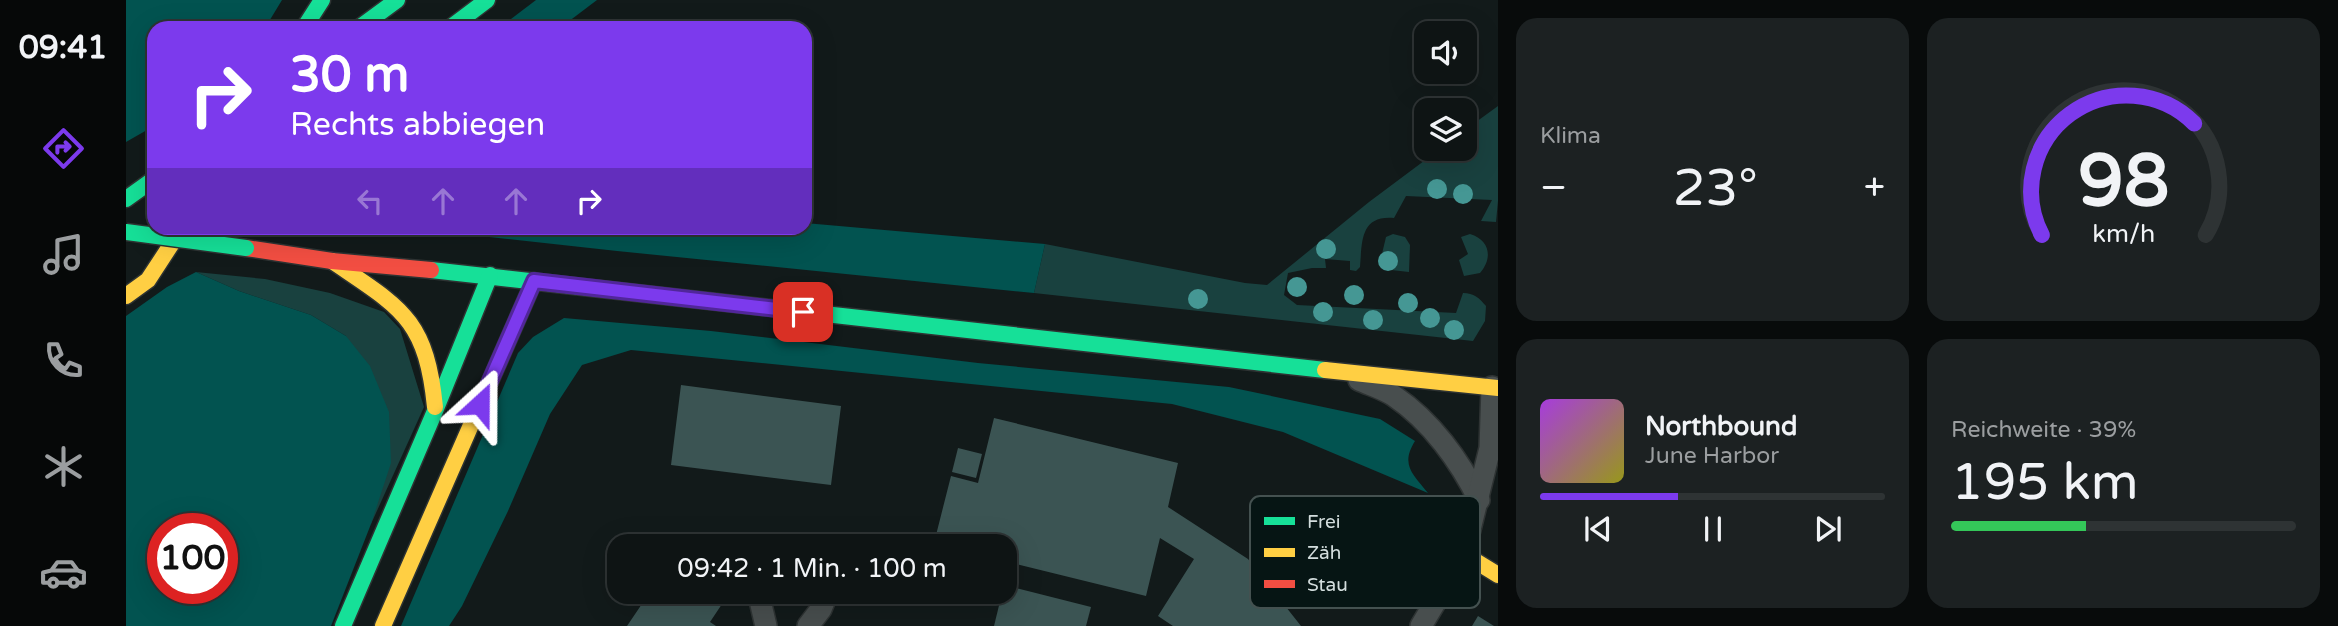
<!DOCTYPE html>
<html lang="de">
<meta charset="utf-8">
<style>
:root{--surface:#0e1414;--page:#1c2122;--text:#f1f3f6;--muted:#9b9ea0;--line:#2e3334;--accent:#7c3aed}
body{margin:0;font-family:"Varela Round",sans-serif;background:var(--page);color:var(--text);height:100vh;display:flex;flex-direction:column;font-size:26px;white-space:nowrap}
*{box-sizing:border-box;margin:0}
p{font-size:23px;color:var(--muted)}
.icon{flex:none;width:38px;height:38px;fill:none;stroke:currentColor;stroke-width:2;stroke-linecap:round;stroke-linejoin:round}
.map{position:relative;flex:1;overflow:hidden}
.details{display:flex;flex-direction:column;gap:18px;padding:18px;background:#080b0b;width:840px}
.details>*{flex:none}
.hud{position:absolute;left:21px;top:21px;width:665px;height:214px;border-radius:21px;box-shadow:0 7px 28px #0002,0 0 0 2px var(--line);background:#7c3aed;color:#fff;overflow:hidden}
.buttons{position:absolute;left:1288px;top:21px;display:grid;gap:14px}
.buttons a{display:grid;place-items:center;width:63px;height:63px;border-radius:14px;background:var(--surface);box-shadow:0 7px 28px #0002,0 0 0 2px var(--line);font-size:35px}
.speed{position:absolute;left:21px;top:513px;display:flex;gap:14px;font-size:35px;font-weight:700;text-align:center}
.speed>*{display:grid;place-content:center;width:91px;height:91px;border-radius:50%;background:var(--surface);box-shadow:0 7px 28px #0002,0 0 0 2px var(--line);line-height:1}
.speed .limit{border:10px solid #d22;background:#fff;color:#111}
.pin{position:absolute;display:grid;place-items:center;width:60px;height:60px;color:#fff;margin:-30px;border-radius:14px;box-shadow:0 4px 10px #0006}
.me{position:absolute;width:77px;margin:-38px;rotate:24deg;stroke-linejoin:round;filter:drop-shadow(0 0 5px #0008)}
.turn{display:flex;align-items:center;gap:24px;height:147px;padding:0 28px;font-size:32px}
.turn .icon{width:91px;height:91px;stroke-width:2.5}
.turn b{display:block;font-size:49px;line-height:60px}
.lanes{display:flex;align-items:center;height:66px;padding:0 28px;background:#0003;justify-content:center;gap:35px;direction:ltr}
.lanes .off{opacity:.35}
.big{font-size:52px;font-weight:600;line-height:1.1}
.details .widget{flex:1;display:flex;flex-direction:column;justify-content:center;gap:10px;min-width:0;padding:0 24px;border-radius:21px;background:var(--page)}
.details .dial{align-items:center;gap:0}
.dial svg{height:182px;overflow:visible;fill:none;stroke:var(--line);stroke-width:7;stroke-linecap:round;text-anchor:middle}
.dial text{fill:var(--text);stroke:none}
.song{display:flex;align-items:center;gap:21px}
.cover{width:84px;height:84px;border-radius:10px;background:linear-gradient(135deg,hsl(280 70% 55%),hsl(60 70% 35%))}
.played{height:7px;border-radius:4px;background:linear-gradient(90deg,var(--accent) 40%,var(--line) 40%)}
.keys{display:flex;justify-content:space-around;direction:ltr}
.heat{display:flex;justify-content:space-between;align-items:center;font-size:38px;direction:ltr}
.charge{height:10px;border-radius:5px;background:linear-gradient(90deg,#34c759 39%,var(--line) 0)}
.details .tiles{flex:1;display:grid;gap:18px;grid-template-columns:repeat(2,1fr)}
.trip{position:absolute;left:481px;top:534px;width:410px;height:70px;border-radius:21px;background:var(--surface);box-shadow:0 7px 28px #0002,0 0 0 2px var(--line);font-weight:600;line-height:70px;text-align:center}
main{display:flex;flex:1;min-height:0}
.dock{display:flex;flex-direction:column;width:126px;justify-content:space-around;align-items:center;background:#060808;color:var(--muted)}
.dock .icon{width:49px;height:49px}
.dock .on{color:var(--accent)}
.dock b{font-size:32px;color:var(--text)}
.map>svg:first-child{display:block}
.green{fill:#19413f}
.forest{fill:#025350;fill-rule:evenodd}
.building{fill:#3b5453}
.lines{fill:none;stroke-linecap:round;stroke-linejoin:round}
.street-casing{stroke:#2e3333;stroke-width:24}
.fast-casing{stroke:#2e3333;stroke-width:19}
.slow-casing{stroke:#2e3333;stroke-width:19}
.jam-casing{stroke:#2e3333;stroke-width:19}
.street{stroke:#484e4e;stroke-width:21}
.fast{stroke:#16e098;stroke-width:16}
.slow{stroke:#ffcf43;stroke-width:16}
.jam{stroke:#f24e42;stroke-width:16}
.fast-bridge-casing{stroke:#2e3333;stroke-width:19;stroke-linecap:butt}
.fast-bridge{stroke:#16e098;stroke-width:16}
.tree{fill:#459794}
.route-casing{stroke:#51269a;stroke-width:18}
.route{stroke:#7c3aed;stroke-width:12}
.key{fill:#061514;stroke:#445150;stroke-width:2}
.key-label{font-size:19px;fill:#d3dddd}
</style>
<main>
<nav class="dock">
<b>09:41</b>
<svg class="icon on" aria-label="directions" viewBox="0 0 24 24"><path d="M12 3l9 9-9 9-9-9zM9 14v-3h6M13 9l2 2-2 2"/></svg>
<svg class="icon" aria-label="music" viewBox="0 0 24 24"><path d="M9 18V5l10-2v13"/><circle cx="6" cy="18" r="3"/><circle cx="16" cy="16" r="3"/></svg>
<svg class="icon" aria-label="phone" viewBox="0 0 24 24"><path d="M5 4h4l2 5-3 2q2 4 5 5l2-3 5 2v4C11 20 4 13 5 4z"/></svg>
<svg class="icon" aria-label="climate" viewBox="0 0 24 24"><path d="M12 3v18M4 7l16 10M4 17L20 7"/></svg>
<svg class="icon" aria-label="car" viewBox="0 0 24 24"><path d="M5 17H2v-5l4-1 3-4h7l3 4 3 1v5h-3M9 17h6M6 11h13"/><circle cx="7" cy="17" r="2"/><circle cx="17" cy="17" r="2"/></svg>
</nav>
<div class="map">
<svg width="1372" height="626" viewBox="0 0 1372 626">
<rect width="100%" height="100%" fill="#121a1a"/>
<g class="green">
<path d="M1372,106V201L1370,222L1355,221L1366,200L1280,196L1268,218C1234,215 1236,242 1234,267L1230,271L1224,270V261L1199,259L1200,268H1186L1162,273L1158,295L1171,305L1330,313L1337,293C1348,293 1353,298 1360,306L1359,321L1347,341L908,293L919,244L1119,283L1141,285L1243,202L1314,149H1339V130Z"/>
<path d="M1267,234L1279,237L1284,245L1283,272L1265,270L1255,258L1260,237Z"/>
<path d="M1344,234C1364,240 1367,258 1354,273L1338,276L1333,260L1342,254L1335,237Z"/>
<path d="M70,272L139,279L204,293L258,312L274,329L298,407L245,524L220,336L185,315L113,291Z"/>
</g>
<g class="forest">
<path d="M0,0H156L139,28H28V126L0,142Z"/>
<path d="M410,0H471L434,28H373Z"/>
<path d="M679,223L919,244L908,293L491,251L280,228H679Z"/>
<path d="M70,272L113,291L185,315L220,336L244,366L263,412L265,463L245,524L205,626H0V316L41,287ZM37,528H96V588H37Z"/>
<path d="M438,318L585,331L852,363L1103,387L1254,419L1289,441C1274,465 1287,474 1302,493L1157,432L1046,404L505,350L456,365L424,414L382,511L336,606L323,626H275L392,353L407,337Z"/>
</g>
<g class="building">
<path d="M555,385L715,406L705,485L545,465Z"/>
<path d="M868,418L1052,463L1042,507L1122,559L1175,626H1047L1032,616L1068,559L1034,538L1020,596L878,561V546H820L808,543L825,476L852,483Z"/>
<path d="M832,448L856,454L850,478L826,472Z"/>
<path d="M878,585L965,607L960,626H868Z"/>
<path d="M524,592H584L598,601L584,622L590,626H501Z"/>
<path d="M1352,616L1368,626H1346Z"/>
</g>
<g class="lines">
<defs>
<g id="street">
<path d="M1233,380C1244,385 1258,389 1268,396C1305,421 1334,461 1353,500"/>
<path d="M632,592L640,626"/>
<path d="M682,626L695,609L702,592"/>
<path d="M1295,626L1338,554L1364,448L1366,387"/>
</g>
<g id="fast">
<path d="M178,28L196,0"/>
<path d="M233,28L271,0"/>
<path d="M324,28L361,0"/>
<path d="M0,199L28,179"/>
<path d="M305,270L1199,370"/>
<path d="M217,626L309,411L364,275"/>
</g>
<g id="slow">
<path d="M206,261C275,308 300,318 309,407"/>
<path d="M0,296L22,280L56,228"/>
<path d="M1199,370L1372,388"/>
<path d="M1338,554L1372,575"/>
<path d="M257,626L408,281"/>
</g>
<path id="jam" d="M120,248L206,261L305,270"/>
</defs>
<use href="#street" class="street-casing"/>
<use href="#fast" class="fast-casing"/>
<use href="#slow" class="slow-casing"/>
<use href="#jam" class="jam-casing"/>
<use href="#street" class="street"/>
<use href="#fast" class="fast"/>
<use href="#slow" class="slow"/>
<use href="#jam" class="jam"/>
<defs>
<path id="fast-bridge" d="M0,232L120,248"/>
</defs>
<use href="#fast-bridge" class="fast-bridge-casing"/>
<use href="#fast-bridge" class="fast-bridge"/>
</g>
<g class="tree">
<circle cx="1311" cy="189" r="10"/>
<circle cx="1337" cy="194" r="10"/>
<circle cx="1200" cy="249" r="10"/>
<circle cx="1262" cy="261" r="10"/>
<circle cx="1171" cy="287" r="10"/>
<circle cx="1228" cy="295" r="10"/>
<circle cx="1072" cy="299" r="10"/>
<circle cx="1282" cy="303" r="10"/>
<circle cx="1197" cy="312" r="10"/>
<circle cx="1304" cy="318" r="10"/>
<circle cx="1247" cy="320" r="10"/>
<circle cx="1328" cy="330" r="10"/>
</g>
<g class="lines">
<defs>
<path id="route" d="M354,404L408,281L677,312"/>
</defs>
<use href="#route" class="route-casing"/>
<use href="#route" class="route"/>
</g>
<rect x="1124" y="496" width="230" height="112" rx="10" class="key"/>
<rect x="1138" y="517" width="31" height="8" fill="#16e098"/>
<rect x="1138" y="548" width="31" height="9" fill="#ffcf43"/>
<rect x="1138" y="580" width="31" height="8" fill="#f24e42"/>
<g class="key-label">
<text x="1181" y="528">Frei</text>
<text x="1181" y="559">Zäh</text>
<text x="1181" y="591">Stau</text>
</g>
</svg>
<div class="buttons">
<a><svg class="icon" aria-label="sound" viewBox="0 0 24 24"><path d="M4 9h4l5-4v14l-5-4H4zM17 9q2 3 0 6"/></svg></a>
<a><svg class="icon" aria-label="layers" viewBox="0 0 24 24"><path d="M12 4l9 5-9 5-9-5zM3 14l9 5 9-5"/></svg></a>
</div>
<div class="speed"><div class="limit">100</div></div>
<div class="pin" style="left:677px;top:312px;background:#d93025"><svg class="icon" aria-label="arrive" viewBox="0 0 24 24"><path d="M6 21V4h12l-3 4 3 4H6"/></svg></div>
<svg class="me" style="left:354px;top:404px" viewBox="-20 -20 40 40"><path d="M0-17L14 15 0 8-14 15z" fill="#7c3aed" stroke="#fff" stroke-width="4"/></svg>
<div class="trip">09:42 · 1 Min. · 100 m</div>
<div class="hud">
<div class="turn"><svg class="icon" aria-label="right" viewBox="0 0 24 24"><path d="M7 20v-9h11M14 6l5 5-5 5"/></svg><div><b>30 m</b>Rechts abbiegen</div></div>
<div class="lanes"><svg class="icon off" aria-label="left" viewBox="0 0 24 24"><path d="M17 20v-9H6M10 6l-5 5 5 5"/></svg><svg class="icon off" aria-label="ahead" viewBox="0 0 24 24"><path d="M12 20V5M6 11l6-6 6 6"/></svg><svg class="icon off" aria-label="ahead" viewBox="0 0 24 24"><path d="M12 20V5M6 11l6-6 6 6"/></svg><svg class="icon" aria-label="right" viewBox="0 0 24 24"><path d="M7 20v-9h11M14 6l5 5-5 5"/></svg></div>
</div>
</div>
<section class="details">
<div class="tiles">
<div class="widget"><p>Klima</p>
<div class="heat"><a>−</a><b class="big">23°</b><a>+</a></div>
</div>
<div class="widget dial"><svg viewBox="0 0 100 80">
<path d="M14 69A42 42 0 1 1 86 69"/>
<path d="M14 69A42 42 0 0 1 81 20" stroke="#7c3aed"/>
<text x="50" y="56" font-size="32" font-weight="700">98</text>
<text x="50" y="72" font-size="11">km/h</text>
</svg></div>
<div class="widget">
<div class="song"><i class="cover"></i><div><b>Northbound</b><p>June Harbor</p></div></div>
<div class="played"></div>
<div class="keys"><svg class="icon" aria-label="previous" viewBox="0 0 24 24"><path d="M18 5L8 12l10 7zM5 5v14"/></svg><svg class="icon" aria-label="pause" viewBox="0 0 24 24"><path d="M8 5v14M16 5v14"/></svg><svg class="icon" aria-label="next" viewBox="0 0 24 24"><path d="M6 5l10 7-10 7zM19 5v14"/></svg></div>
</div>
<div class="widget"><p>Reichweite · 39%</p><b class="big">195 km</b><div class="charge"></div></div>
</div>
</section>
</main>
